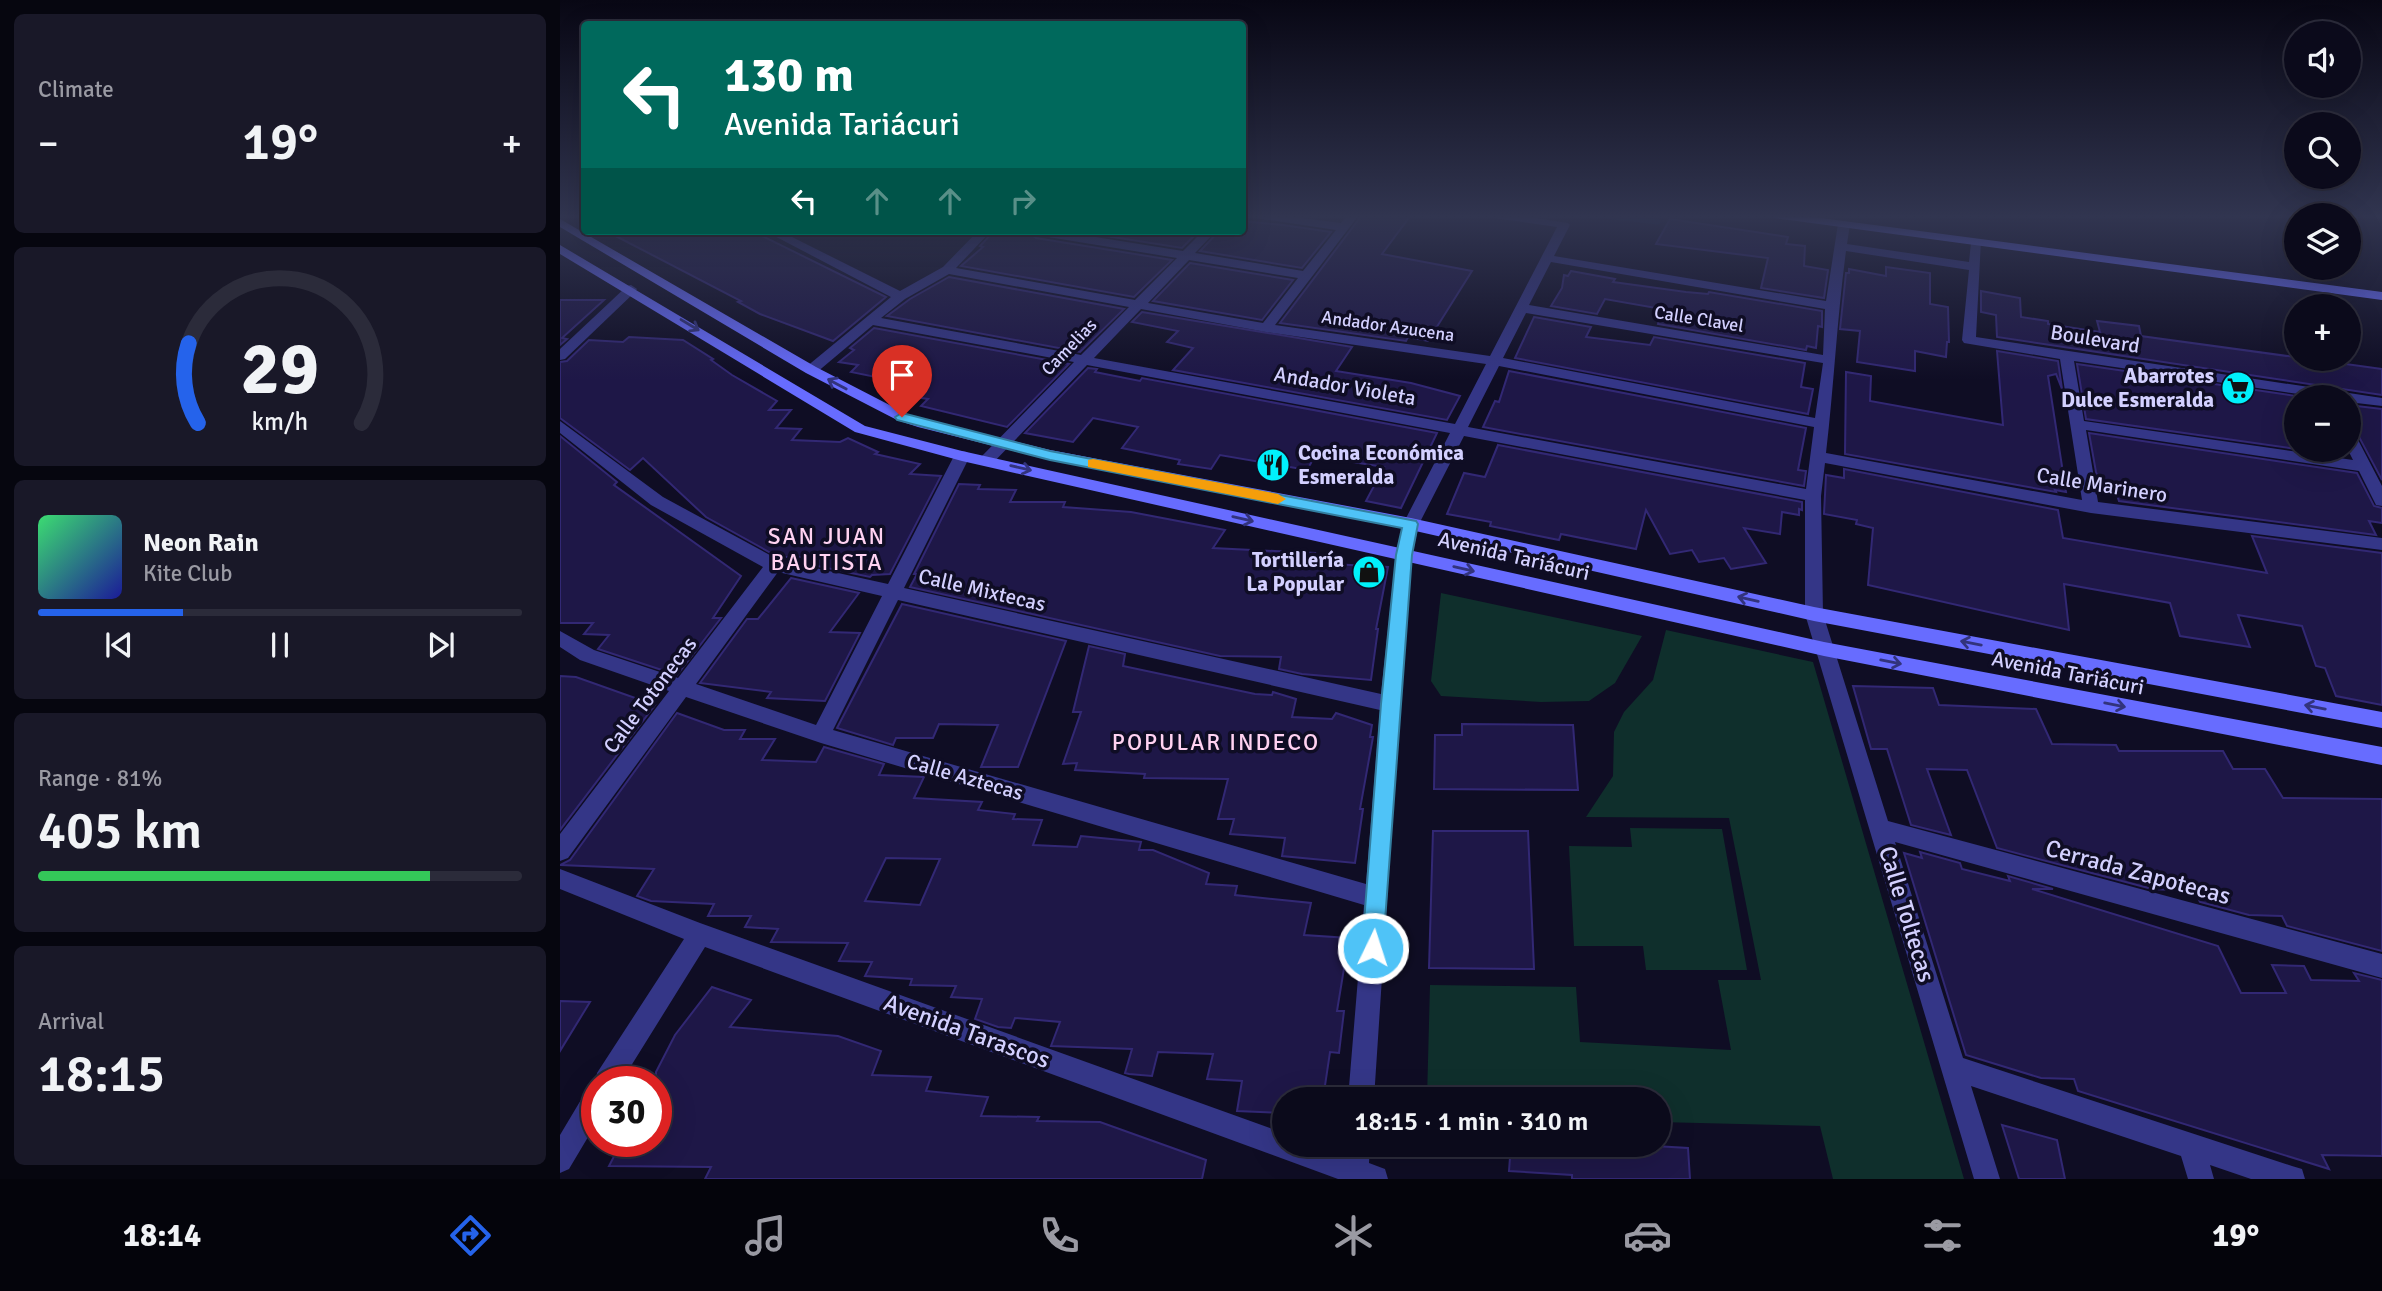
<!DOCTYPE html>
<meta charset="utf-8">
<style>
:root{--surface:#0b0a1b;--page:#191828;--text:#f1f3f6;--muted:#9a9aa3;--line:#2b2b3a;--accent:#2563eb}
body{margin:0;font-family:Signika,sans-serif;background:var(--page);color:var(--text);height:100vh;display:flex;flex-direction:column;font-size:26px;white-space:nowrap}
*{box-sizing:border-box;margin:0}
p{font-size:23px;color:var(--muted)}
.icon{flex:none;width:38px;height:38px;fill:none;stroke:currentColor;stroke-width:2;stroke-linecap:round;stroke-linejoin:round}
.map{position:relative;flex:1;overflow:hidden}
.sheet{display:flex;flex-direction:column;gap:14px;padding:14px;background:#06060f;width:560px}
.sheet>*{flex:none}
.banner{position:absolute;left:21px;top:21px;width:665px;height:214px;border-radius:7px;box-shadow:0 7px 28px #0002,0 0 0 2px var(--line);background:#00695c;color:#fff;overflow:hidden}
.tools{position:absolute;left:1724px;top:21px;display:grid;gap:14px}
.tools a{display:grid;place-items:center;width:77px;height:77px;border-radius:50%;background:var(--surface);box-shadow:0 7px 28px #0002,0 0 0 2px var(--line);font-size:35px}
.speed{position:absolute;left:21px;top:1066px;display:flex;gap:14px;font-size:35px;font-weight:700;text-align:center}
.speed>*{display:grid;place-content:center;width:91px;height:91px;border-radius:50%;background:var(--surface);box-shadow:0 7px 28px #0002,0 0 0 2px var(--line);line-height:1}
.speed .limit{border:10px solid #d22;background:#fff;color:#111}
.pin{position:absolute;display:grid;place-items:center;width:60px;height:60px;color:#fff;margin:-72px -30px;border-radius:50% 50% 50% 0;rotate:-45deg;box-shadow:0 0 7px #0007}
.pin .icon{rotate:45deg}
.me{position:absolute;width:77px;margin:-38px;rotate:4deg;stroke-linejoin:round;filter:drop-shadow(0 0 5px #0008)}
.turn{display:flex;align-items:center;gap:24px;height:147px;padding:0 28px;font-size:32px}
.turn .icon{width:91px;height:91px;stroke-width:2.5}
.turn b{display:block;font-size:49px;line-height:60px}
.lanes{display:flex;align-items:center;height:66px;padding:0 28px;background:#0003;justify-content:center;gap:35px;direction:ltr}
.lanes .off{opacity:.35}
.big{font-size:52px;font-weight:600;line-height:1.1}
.sheet .tile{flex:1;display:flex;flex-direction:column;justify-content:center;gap:10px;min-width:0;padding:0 24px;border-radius:10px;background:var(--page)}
.sheet .dial{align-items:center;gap:0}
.dial svg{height:182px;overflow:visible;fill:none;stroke:var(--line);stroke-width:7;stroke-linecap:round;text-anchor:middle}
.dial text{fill:var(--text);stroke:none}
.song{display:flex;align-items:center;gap:21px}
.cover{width:84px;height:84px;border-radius:10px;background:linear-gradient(135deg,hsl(140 70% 55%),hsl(240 70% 35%))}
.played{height:7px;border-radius:4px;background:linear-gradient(90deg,var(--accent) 30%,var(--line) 30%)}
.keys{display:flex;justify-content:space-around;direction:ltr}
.heat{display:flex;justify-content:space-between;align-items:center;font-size:38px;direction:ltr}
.charge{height:10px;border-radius:5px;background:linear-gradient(90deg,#34c759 81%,var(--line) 0)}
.trip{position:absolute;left:712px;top:1087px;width:399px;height:70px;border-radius:35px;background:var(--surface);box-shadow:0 7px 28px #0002,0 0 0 2px var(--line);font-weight:600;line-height:70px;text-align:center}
.menu{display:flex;height:112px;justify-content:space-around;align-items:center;background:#04040b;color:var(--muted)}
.menu .icon{width:49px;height:49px}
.menu .active{color:var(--accent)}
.menu b{font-size:32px;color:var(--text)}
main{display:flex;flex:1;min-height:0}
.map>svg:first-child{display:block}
.green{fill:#0f2f2c}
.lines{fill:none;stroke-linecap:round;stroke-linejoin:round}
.stream{stroke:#082348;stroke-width:5}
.building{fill:#1e1747;stroke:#322874;stroke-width:2;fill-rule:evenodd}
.street{fill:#343687;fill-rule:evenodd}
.secondary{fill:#676cff;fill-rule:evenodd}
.oneway{stroke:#32337c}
.route{fill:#4fc3f7;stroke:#337fa1;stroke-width:2}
.slow{fill:#f59e0b}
.labels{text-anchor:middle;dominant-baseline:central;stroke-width:7;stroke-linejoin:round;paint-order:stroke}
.far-street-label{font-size:18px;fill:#d3d0ff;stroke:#0f0d24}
.street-label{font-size:21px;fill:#d3d0ff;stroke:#0f0d24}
.poi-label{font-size:21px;font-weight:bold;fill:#d3d0ff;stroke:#0f0d24;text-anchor:end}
.neighbourhood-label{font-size:23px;letter-spacing:2px;fill:#ffd2f1;stroke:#0f0d24}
.near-street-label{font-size:24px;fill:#d3d0ff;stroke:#0f0d24}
</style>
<main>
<section class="sheet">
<div class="tile"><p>Climate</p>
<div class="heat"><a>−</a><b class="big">19°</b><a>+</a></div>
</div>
<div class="tile dial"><svg viewBox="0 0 100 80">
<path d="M14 69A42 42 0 1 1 86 69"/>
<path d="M14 69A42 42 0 0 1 10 34" stroke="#2563eb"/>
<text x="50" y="56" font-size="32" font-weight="700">29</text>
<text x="50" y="72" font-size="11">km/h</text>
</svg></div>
<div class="tile">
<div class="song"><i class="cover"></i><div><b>Neon Rain</b><p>Kite Club</p></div></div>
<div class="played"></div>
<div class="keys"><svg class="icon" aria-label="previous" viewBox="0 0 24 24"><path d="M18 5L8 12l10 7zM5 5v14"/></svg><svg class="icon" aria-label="pause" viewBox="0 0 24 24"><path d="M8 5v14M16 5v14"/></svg><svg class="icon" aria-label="next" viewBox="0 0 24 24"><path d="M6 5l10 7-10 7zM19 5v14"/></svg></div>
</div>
<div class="tile"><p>Range · 81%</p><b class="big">405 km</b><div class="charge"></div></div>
<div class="tile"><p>Arrival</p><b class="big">18:15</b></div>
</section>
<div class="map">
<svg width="1822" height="1179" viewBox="0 0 1822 1179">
<rect width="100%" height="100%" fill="#0f0d24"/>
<g class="green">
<path d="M881,593L1082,636L1055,683L1029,701L981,702L881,696L871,681Z"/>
<path d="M1106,630L1253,662L1404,1179H1273L1260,1126L1099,1122V1099H867L870,985L1016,987L1020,1042L1171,1050L1158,980H1201L1169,818L1026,817L1053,776L1054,732L1064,712L1093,680Z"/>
<path d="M1070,828L1162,829L1187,970H1086L1083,946H1014L1009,846L1072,847Z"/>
</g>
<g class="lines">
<path class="stream" d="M1037,215L1098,222"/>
</g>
<g class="building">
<path d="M802,215H851L822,254L912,271L868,341L848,337L846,341L720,323Z"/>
<path d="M1110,219L1228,237L1226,244L1245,246L1244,266L1268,270L1264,298L1201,288L1208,258L1096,244Z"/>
<path d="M682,221L723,225L771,232L742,268L640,251L659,231H682Z"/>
<path d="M46,231H192L326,297L273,341L200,314L178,302L181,301Z"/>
<path d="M434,231H467L476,238L612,260L574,297L401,266L423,247L420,246Z"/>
<path d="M515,231H639L622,248Z"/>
<path d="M630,263L733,280L702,320L593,301Z"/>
<path d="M1326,267L1370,273V304L1388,307L1389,342H1387L1386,357L1355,351V371L1297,362L1300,331L1280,329L1286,273H1289V269L1326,276Z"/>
<path d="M1011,271L1055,279L1053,282L1126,292L1148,294L1149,292L1262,311V327L1258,326L1256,348L1247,346L1246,350L1098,324L1102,309L1045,299L1037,314L991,306L1002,288L1004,275L1008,276Z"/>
<path d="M389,277L564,309L520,352L327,316L350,299Z"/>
<path d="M1421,291L1460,298L1461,317L1488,321V324L1540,332L1537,321L1579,326L1581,336L1822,369V395L1437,337L1436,315L1421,312Z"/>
<path d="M0,300H44L2,338L7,339L0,345Z"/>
<path d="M582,312L792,347L776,371L851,383L900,396L887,420L613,370L633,348L607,342L618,331L572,322Z"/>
<path d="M974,317L1031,327L1026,337L1090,345L1094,337L1245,363L1241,387L1253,389L1248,414L955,358Z"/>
<path d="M314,328L509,364L447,427L361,406L368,399L349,396L360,386L291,372L298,365L279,362L294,350L290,348Z"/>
<path d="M69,337L123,340L153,359L151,360L172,375L217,401L209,410H231L216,428L241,429L232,440L280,442L288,438L318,452L315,454L360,464L350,474L381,476L330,574L312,575L310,577L243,563L247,557H218L146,517L83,458L70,470L0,418V362L7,361L29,340L63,342Z"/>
<path d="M1437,351L1498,361L1502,389L1496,374L1488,376L1506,492L1495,490L1496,492L1285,454L1286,372L1311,376L1310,401L1443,425Z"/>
<path d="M1517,364L1736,396V449L1526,419Z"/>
<path d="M528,368L537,369L535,372L580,381L582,378L877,433L841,508L806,501L824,467L755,456L747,470L660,455L651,469L618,464L620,460L562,448L578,427L533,418L513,442L465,433Z"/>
<path d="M949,371L1246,428L1238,470L1246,471L1244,486L923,427L935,401L939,402Z"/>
<path d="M1788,405L1822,409V480L1798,435L1788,429Z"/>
<path d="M1529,433L1797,473L1814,506L1822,508V523L1809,521L1816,535L1559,501L1556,492L1543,491L1536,472Z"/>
<path d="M0,436L57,482L54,485L181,576L153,618H161L117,675L38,649L49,635L24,634L33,623H0Z"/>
<path d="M938,445L1242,502V510L1239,509V515L1222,512L1220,534L1184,528L1206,563L1171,569L1164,558L1139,562L1132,550L1110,554L1086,510L1076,549L1001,534L999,540L930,526L931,522L887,514L904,473L925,477Z"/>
<path d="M1284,469L1498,510L1503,538L1707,573L1692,536L1822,553V705L1776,696L1765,668L1756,666L1742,626L1678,615L1690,647L1620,636L1610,603L1504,584L1509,630L1308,585L1313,528L1296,524L1297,520L1264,514L1266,475L1284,478Z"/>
<path d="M399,484L420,485L418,489L456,490L450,502H505L503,507L571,512L665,530L653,548L755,553L752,563L828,567L816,629H818L811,680L742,674L719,669L721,657L660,656L350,587L357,574H354Z"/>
<path d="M231,578L299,593L270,632L300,633L265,701L207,698L211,692L140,683L187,619H198Z"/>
<path d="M342,604L506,641L458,767H421L438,725L379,724L373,738H336L333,745L277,728Z"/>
<path d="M529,646L565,654L563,666L695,694L712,695L713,692L736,699L732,717L772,719L776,713L812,725L810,737H813L800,809H803L795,863L722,856L725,838L670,834L674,819H658L668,779L584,778L585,774L515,770L517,763L503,764L521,712H513Z"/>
<path d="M0,676L16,677L95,705L0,830Z"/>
<path d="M1293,686L1373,688L1379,705L1476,709L1492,744L1556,745L1559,751H1663L1673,769H1705L1723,798L1822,799V951L1727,926L1722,916L1689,915L1640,902L1634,891L1592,889L1437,848L1407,770L1367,769L1391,835L1351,825L1327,749H1311Z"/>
<path d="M117,713L164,730H185L180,739H215L202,760L256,762L264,747L324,764L319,775L364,777L354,798L422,802L418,810L455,814L453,819L482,820L473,845L517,847L521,836L581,842L579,850H593L649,873L646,884L677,886L675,895L751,903L744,935L789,938L777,1011H784L779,1053L770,1052L763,1099H724V1113L677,1111L682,1081L647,1079L653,1054L598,1052L592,1076L569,1074L565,1073L572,1049L491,1046L500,1022L455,1018L451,1028L438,1027L415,1019L422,999L391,997L396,986L350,985L352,979L305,976L312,962L279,961L288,943L211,942L218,929L185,927L191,916H148L154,904L91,901L77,896L94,869L0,865L10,860ZM326,858L380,859L360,905L305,901Z"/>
<path d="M902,724L1013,725L1018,790L874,789L875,735H902Z"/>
<path d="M873,831H968L974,969L869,968Z"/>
<path d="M1360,852L1400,863L1402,869L1450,881L1448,876L1493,889H1472L1658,946L1681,993H1726L1712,965L1744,966L1751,980L1799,981L1794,973L1822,980V1156L1762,1155L1769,1169L1518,1091L1514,1079L1481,1078L1406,1055L1344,853L1362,858Z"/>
<path d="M152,987L191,1000L170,1027L278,1036L321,1051L312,1075L371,1077L366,1091L428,1097L421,1116L479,1117L477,1121L540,1122L646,1160L642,1179H145L151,1167L49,1166L62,1141H96V1072L115,1035Z"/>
<path d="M0,1001L30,1002L0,1051Z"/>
<path d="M1442,1125L1497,1140L1505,1179H1459Z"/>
<path d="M951,1144H1061L1128,1148L1130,1179H1012V1175L949,1171Z"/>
</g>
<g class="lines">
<g class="street">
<path d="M690,215H718L781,223L787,215H799L715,325L930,356L997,227L934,218L929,215H955L1008,223L1010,225L994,256L1266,301L1278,224L1284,221L1290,224L1287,244L1409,262L1411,243L1421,240L1416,337L1822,398V406L1788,402V397H1759L1514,361L1524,421L1793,460L1788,450V431L1796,436L1822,486V506L1816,505L1799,471L1526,430L1538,502L1822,538V550L1531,513L1265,463L1261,496L1263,614L1328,821L1822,954V978L1335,842L1403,1058L1732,1166L1742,1169L1745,1179H1691L1650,1165L1654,1179H1628L1621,1156L1411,1086L1440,1179H1414L1245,614V500L904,436L859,524L852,555L840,704L814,1099H788L804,905L261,743L126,697L8,858L0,861V834L109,691L20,660L0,647V631L34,650L118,678L203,567L91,505L0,433V421L103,497L219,560L328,584L394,456L402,451L407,452L410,456L344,588L821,694L836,555L843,524L890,433L527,365L431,465H421L418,461L421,457L514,362L313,325L256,373H246V367L331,297L205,231H220L340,291L383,267L418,231H431L396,268L575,300L617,258L476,235L470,231H498L623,251L643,231H656L635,253L743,271L776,230L696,218ZM1286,251L1409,270L1402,340L1404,343L1500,359L1522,500L1266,453C1274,385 1277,318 1286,251ZM629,260L738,278L703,323L588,303ZM991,262L1265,309L1263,355L969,305ZM389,274L569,307L521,355L321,318L345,299ZM581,309L706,332L926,364L895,424L534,358ZM966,313L1263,363L1255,418L943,358ZM939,366L1254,427L1246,489L908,427ZM218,572L322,596L256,725L136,684ZM338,600L820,710L806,884L273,730Z"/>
<path d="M71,285L77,289L75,292L5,359L0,360V349L67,286Z"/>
<path d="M0,869L140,923L724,1133V1144H756L783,1154L784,1144H810L809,1163L825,1169L828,1179H778L145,947L61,1082H37V1122L9,1169L0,1173V1135L28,1088L35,1085L37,1073L124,939L0,889Z"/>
</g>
<g class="secondary">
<path d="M1209,215H1238L1822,292V300L1215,218Z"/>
<path d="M0,219L256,367L347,414L367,420L490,450L851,518L1254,607L1822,712V728L1254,621L851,530L490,460L358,427L337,420L246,373L0,227Z"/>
<path d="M0,245L305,426L402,451L1264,642L1822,747V765L1264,656L402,461L295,432L0,254Z"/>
</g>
</g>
<defs><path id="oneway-shaft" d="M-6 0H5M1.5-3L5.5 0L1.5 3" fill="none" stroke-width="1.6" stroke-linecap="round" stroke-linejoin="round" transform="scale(1.75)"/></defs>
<g class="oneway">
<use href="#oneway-shaft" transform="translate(130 325) rotate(31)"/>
<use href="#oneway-shaft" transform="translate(277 384) rotate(-152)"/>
<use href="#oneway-shaft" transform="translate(461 468) rotate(13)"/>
<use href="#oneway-shaft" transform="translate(683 519) rotate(13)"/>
<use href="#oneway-shaft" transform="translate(904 569) rotate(13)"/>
<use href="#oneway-shaft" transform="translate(1188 599) rotate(-167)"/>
<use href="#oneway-shaft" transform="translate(1411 643) rotate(-169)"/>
<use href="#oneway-shaft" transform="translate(1331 662) rotate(11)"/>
<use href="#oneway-shaft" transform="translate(1555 705) rotate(11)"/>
<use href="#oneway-shaft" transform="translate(1755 707) rotate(-169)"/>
</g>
<linearGradient id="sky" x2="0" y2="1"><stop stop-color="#080714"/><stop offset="0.57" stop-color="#313550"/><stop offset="1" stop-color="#313550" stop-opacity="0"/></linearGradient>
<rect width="1822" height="380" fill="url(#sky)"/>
<path class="route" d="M342,413L490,451L856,521L858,524L852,555L823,948L820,956L813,959L805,956L802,948L821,704L836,555L842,528L490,460L337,420L335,417Z"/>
<path class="slow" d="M533,459L718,494L726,499L718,504L528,467V460Z"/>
<defs>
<symbol id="supermarket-disc" viewBox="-11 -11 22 22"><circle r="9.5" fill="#00f1fb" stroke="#0f0d24"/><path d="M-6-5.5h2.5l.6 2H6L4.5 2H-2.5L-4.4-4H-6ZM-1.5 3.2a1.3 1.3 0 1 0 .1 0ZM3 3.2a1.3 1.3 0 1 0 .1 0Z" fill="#111"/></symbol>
<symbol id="restaurant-disc" viewBox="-11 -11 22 22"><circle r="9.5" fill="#00f1fb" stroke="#0f0d24"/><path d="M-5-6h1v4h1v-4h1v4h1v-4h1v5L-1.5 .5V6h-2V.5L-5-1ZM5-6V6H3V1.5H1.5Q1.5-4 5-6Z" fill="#111"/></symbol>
<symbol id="shop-disc" viewBox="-11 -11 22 22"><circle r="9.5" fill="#00f1fb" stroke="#0f0d24"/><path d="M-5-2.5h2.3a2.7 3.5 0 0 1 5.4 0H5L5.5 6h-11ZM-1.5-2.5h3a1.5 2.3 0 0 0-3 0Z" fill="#111"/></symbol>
</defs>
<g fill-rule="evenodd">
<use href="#supermarket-disc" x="1659" y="369" width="38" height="38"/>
<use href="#restaurant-disc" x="694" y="446" width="38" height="38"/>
<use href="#shop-disc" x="790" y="553" width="38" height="38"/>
</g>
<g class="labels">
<g class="far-street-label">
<text transform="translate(1139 319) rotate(9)">Calle Clavel</text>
<text transform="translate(828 326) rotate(8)">Andador Azucena</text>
<text transform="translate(509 347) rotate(-46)">Camelias</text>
</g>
<g class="street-label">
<text transform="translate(1535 339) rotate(9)">Boulevard</text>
<text transform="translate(785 386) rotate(10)">Andador Violeta</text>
<text transform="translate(1542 485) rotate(9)">Calle Marinero</text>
<text transform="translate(954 556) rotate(13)">Avenida Tariácuri</text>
<text transform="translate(422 590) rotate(13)">Calle Mixtecas</text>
<text transform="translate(1508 673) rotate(11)">Avenida Tariácuri</text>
<text transform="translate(90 695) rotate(-53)">Calle Totonecas</text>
<text transform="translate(405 777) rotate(16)">Calle Aztecas</text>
</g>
<g class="poi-label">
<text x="1654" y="376">Abarrotes<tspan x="1654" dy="24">Dulce Esmeralda</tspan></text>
<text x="738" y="453" text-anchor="start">Cocina Económica<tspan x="738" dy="24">Esmeralda</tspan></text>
<text x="784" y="560">Tortillería<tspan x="784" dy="24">La Popular</tspan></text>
</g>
<g class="neighbourhood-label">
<text x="267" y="536">SAN JUAN<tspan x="267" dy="26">BAUTISTA</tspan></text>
<text x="656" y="742">POPULAR INDECO</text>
</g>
<g class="near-street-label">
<text transform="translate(1578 872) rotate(15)">Cerrada Zapotecas</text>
<text transform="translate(1347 914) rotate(73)">Calle Toltecas</text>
<text transform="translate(407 1031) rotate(20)">Avenida Tarascos</text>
</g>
</g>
</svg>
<div class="tools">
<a><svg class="icon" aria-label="sound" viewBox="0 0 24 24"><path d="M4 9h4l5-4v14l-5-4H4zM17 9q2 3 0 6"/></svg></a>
<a><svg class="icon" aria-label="search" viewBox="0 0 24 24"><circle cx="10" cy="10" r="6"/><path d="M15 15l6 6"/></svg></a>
<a><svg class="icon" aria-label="layers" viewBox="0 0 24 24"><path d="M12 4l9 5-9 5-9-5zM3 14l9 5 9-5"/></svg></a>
<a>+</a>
<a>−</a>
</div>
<div class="speed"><div class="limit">30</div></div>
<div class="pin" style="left:342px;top:417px;background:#d93025"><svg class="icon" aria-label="arrive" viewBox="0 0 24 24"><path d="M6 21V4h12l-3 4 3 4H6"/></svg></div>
<svg class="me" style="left:813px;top:948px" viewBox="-20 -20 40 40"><circle r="17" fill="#4fc3f7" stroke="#fff" stroke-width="3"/><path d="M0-11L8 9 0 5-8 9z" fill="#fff"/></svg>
<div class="trip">18:15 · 1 min · 310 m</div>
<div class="banner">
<div class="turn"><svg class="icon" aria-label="left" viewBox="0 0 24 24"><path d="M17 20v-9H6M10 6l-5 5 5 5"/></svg><div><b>130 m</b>Avenida Tariácuri</div></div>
<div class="lanes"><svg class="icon" aria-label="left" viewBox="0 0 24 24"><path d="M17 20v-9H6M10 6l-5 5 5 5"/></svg><svg class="icon off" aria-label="ahead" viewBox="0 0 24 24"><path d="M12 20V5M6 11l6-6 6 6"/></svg><svg class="icon off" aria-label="ahead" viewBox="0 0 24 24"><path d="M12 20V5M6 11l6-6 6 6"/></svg><svg class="icon off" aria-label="right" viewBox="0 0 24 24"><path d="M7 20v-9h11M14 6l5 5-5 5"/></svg></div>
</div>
</div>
</main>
<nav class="menu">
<b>18:14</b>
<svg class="icon active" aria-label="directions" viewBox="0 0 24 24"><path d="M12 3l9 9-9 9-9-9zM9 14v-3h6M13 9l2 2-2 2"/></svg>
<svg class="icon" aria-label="music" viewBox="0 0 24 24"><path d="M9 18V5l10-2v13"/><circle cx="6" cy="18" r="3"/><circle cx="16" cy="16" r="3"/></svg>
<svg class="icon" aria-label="phone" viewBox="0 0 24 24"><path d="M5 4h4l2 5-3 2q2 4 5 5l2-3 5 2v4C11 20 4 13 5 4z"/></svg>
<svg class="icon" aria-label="climate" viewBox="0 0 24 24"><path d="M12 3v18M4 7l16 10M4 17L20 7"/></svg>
<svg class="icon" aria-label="car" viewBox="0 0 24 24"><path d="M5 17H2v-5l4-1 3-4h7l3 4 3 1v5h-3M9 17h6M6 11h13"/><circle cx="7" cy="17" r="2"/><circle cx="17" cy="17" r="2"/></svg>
<svg class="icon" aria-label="filters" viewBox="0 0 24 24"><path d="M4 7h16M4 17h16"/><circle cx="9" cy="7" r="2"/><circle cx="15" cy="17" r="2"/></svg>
<b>19°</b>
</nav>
